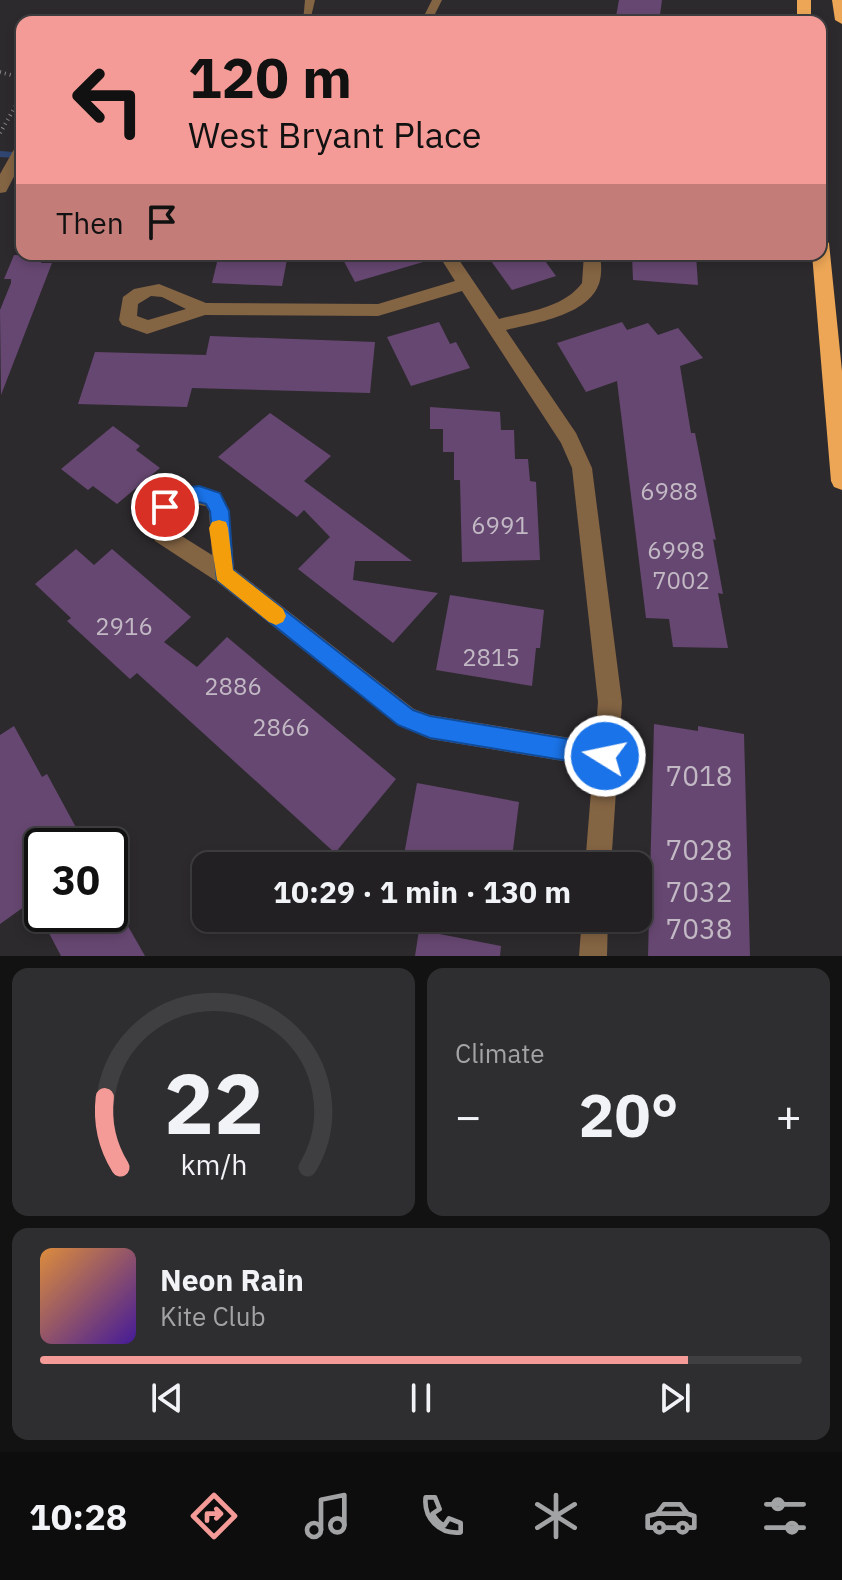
<!DOCTYPE html>
<meta charset="utf-8">
<style>
:root{--surface:#222022;--page:#2e2d2f;--text:#f1f3f6;--muted:#a2a3a5;--line:#3f3e40;--accent:#f59b97}
body{margin:0;font-family:"IBM Plex Sans",sans-serif;background:var(--page);color:var(--text);height:100vh;display:flex;flex-direction:column;font-size:30px;white-space:nowrap}
*{box-sizing:border-box;margin:0}
p{font-size:26px;color:var(--muted)}
.icon{flex:none;width:44px;height:44px;fill:none;stroke:currentColor;stroke-width:2;stroke-linecap:round;stroke-linejoin:round}
.map{position:relative;height:956px;overflow:hidden}
.panel{display:flex;flex-direction:column;gap:12px;padding:12px;background:#131213;flex:1}
.panel>*{flex:none}
.top-card{position:absolute;left:16px;top:16px;width:810px;height:244px;border-radius:16px;box-shadow:0 4px 12px #0003,0 0 0 2px var(--line);background:#f59b97;color:#111;overflow:hidden}
.speed{position:absolute;left:24px;top:828px;display:flex;gap:16px;font-size:40px;font-weight:700;text-align:center}
.speed>*{display:grid;place-content:center;width:104px;height:104px;border-radius:50%;background:var(--surface);box-shadow:0 4px 12px #0003,0 0 0 2px var(--line);line-height:1}
.speed .limit{border:4px solid #111;border-radius:12px;background:#fff;color:#111}
.pin{position:absolute;display:grid;place-items:center;width:68px;height:68px;color:#fff;margin:-34px;border:4px solid #fff;border-radius:50%;box-shadow:0 2px 8px #0007}
.me{position:absolute;width:88px;margin:-44px;rotate:280deg;stroke-linejoin:round;filter:drop-shadow(0 0 6px #0008)}
.turn{display:flex;align-items:center;gap:28px;height:168px;padding:0 40px;font-size:36px}
.turn .icon{width:104px;height:104px;stroke-width:2.5}
.turn b{display:block;font-size:56px;line-height:68px}
.then{display:flex;align-items:center;height:76px;padding:0 40px;background:#0003;gap:16px;font-size:30px}
.big{font-size:60px;font-weight:700;line-height:1.1}
.panel .widget{flex:1;display:flex;flex-direction:column;justify-content:center;gap:12px;min-width:0;padding:0 28px;border-radius:16px;background:var(--page)}
.panel .dial{align-items:center;gap:0}
.dial svg{height:208px;overflow:visible;fill:none;stroke:var(--line);stroke-width:7;stroke-linecap:round;text-anchor:middle}
.dial text{fill:var(--text);stroke:none}
.song{display:flex;align-items:center;gap:24px}
.cover{width:96px;height:96px;border-radius:12px;background:linear-gradient(135deg,hsl(30 70% 55%),hsl(260 70% 35%))}
.played{height:8px;border-radius:4px;background:linear-gradient(90deg,var(--accent) 85%,var(--line) 85%)}
.keys{display:flex;justify-content:space-around;direction:ltr}
.heat{display:flex;justify-content:space-between;align-items:center;font-size:44px;direction:ltr}
.panel .tiles{flex:1;display:grid;gap:12px;grid-template-columns:1fr 1fr}
.widget:last-child{grid-column:span 2}
.trip{position:absolute;left:192px;top:852px;width:460px;height:80px;border-radius:16px;background:var(--surface);box-shadow:0 4px 12px #0003,0 0 0 2px var(--line);font-weight:700;line-height:80px;text-align:center}
.tab-bar{display:flex;height:128px;justify-content:space-around;align-items:center;background:#0e0d0e;color:var(--muted)}
.tab-bar .icon{width:56px;height:56px}
.tab-bar .selected{color:var(--accent)}
.tab-bar b{font-size:36px;color:var(--text)}
.map>svg:first-child{display:block}
.lines{fill:none;stroke-linecap:round;stroke-linejoin:round}
.stream{stroke:#304570;stroke-width:6}
.building{fill:#664771}
.path{stroke:#888689;stroke-width:4;stroke-dasharray:1 4;stroke-linecap:butt}
.service{fill:#836443;fill-rule:evenodd}
.minor{fill:#836443;fill-rule:evenodd}
.trunk{fill:#eca656;fill-rule:evenodd}
.route{fill:#1a73e8;stroke:#114b97;stroke-width:2}
.slow{fill:#f59e0b}
.labels{text-anchor:middle;dominant-baseline:central;stroke-width:8;stroke-linejoin:round;paint-order:stroke}
.number-label{font-size:24px;fill:#c2b9c5}
.near-number-label{font-size:28px;fill:#c2b9c5}
</style>
<div class="map">
<svg width="842" height="956" viewBox="0 0 842 956">
<rect width="100%" height="100%" fill="#2d2a2e"/>
<g class="lines">
<path class="stream" d="M0,154L15,155"/>
</g>
<g class="building">
<path d="M619,0H662L659,22H615Z"/>
<path d="M219,254H288L282,286L212,283Z"/>
<path d="M340,254H429L430,260L355,282Z"/>
<path d="M486,254H540L556,276L512,290Z"/>
<path d="M632,254H696L698,285L633,280Z"/>
<path d="M14,255L44,256L41,263H52L1,395L0,310L11,283V279H4Z"/>
<path d="M439,322L450,344L456,342L470,368L411,386L387,337Z"/>
<path d="M622,322L627,330L648,323L658,335L678,328L703,358L680,366L691,433H695L716,540L713,539L723,594L718,593L728,648L673,647L669,619L646,618L617,381L586,392L557,343Z"/>
<path d="M210,336L375,342L370,393L192,388L187,407L78,404L95,352L206,355Z"/>
<path d="M430,407L500,412L501,430H514L515,459H528L530,481L536,482L540,560L462,562L460,480H454V452H443V429H430Z"/>
<path d="M270,413L331,456L304,481L412,561H355L353,580L438,593L393,643L298,569L330,537L304,510L297,517L218,457Z"/>
<path d="M113,426L140,446L136,450L160,468L117,504L93,486L88,490L61,469Z"/>
<path d="M76,549L94,565L112,549L191,617L164,642L197,667L227,637L396,779L335,853L137,673L130,679L67,621L71,618L35,584Z"/>
<path d="M450,595L544,610L540,648H536L532,686L436,670Z"/>
<path d="M654,724L698,731V726L744,734L750,956H648Z"/>
<path d="M14,726L42,777L47,774L86,846H42V894L0,924V735Z"/>
<path d="M417,783L519,802L511,866H402Z"/>
<path d="M39,914H121L145,956H61Z"/>
<path d="M419,930L501,946L500,956H415Z"/>
</g>
<g class="lines">
<g class="path">
<path d="M0,72L22,78"/>
<path d="M0,133L22,95"/>
</g>
<g class="service">
<path d="M305,0H315L311,17L377,19L382,22H303Z"/>
<path d="M432,0H442L431,22H421Z"/>
</g>
<g class="minor">
<path d="M22,142V161L6,192L0,193V174L17,144Z"/>
<path d="M438,254H455L499,319C526,312 564,308 582,283L584,254H600C601,262 602,272 600,280C592,315 535,323 506,330L576,433L592,468L622,702L611,866H585L593,766L430,739L398,725L216,581L155,541C133,495 186,481 220,493L229,511L234,569L414,709L430,715L595,742L598,702L572,468L561,443L462,291L378,316L205,315L147,334L122,325L119,320L123,297L134,289L159,284L206,303L378,304L455,281ZM151,296L162,297L186,309L148,320L137,316L138,304ZM192,504L206,506L209,511L212,555L172,530L174,512Z"/>
<path d="M582,918H608L607,956H579Z"/>
</g>
<g class="trunk">
<rect x="797" y="0" width="14" height="22"/>
<path d="M832,0H842V24L835,20Z"/>
<path d="M820,237L829,243L842,371V490L834,487L831,481L812,254H820Z"/>
</g>
</g>
<path class="route" d="M199,486L220,493L229,511L233,570L413,710L430,716L605,745L613,748L616,756L613,764L605,767L430,738L398,725L217,580L210,511L206,504C183,495 177,518 159,512L156,507C165,491 182,488 199,486Z"/>
<path class="slow" d="M219,520L226,522L228,528L233,570L283,609L286,616L283,622L276,625L269,622L217,580L209,528L212,522Z"/>
<g class="labels">
<g class="number-label">
<text x="669" y="491">6988</text>
<text x="500" y="525">6991</text>
<text x="676" y="550">6998</text>
<text x="681" y="580">7002</text>
<text x="124" y="626">2916</text>
<text x="491" y="657">2815</text>
<text x="233" y="686">2886</text>
<text x="281" y="727">2866</text>
</g>
<g class="near-number-label">
<text x="699" y="775">7018</text>
<text x="699" y="849">7028</text>
<text x="699" y="891">7032</text>
<text x="699" y="928">7038</text>
</g>
</g>
</svg>
<div class="speed"><div class="limit">30</div></div>
<div class="pin" style="left:165px;top:507px;background:#d93025"><svg class="icon" aria-label="arrive" viewBox="0 0 24 24"><path d="M6 21V4h12l-3 4 3 4H6"/></svg></div>
<svg class="me" style="left:605px;top:756px" viewBox="-20 -20 40 40"><circle r="17" fill="#1a73e8" stroke="#fff" stroke-width="3"/><path d="M0-11L8 9 0 5-8 9z" fill="#fff"/></svg>
<div class="trip">10:29 · 1 min · 130 m</div>
<div class="top-card">
<div class="turn"><svg class="icon" aria-label="left" viewBox="0 0 24 24"><path d="M17 20v-9H6M10 6l-5 5 5 5"/></svg><div><b>120 m</b>West Bryant Place</div></div>
<div class="then">Then<svg class="icon" aria-label="arrive" viewBox="0 0 24 24"><path d="M6 21V4h12l-3 4 3 4H6"/></svg></div>
</div>
</div>
<section class="panel">
<div class="tiles">
<div class="widget dial"><svg viewBox="0 0 100 80">
<path d="M14 69A42 42 0 1 1 86 69"/>
<path d="M14 69A42 42 0 0 1 8 42" stroke="#f59b97"/>
<text x="50" y="56" font-size="32" font-weight="700">22</text>
<text x="50" y="72" font-size="11">km/h</text>
</svg></div>
<div class="widget"><p>Climate</p>
<div class="heat"><a>−</a><b class="big">20°</b><a>+</a></div>
</div>
<div class="widget">
<div class="song"><i class="cover"></i><div><b>Neon Rain</b><p>Kite Club</p></div></div>
<div class="played"></div>
<div class="keys"><svg class="icon" aria-label="previous" viewBox="0 0 24 24"><path d="M18 5L8 12l10 7zM5 5v14"/></svg><svg class="icon" aria-label="pause" viewBox="0 0 24 24"><path d="M8 5v14M16 5v14"/></svg><svg class="icon" aria-label="next" viewBox="0 0 24 24"><path d="M6 5l10 7-10 7zM19 5v14"/></svg></div>
</div>
</div>
</section>
<nav class="tab-bar">
<b>10:28</b>
<svg class="icon selected" aria-label="directions" viewBox="0 0 24 24"><path d="M12 3l9 9-9 9-9-9zM9 14v-3h6M13 9l2 2-2 2"/></svg>
<svg class="icon" aria-label="music" viewBox="0 0 24 24"><path d="M9 18V5l10-2v13"/><circle cx="6" cy="18" r="3"/><circle cx="16" cy="16" r="3"/></svg>
<svg class="icon" aria-label="phone" viewBox="0 0 24 24"><path d="M5 4h4l2 5-3 2q2 4 5 5l2-3 5 2v4C11 20 4 13 5 4z"/></svg>
<svg class="icon" aria-label="climate" viewBox="0 0 24 24"><path d="M12 3v18M4 7l16 10M4 17L20 7"/></svg>
<svg class="icon" aria-label="car" viewBox="0 0 24 24"><path d="M5 17H2v-5l4-1 3-4h7l3 4 3 1v5h-3M9 17h6M6 11h13"/><circle cx="7" cy="17" r="2"/><circle cx="17" cy="17" r="2"/></svg>
<svg class="icon" aria-label="filters" viewBox="0 0 24 24"><path d="M4 7h16M4 17h16"/><circle cx="9" cy="7" r="2"/><circle cx="15" cy="17" r="2"/></svg>
</nav>
